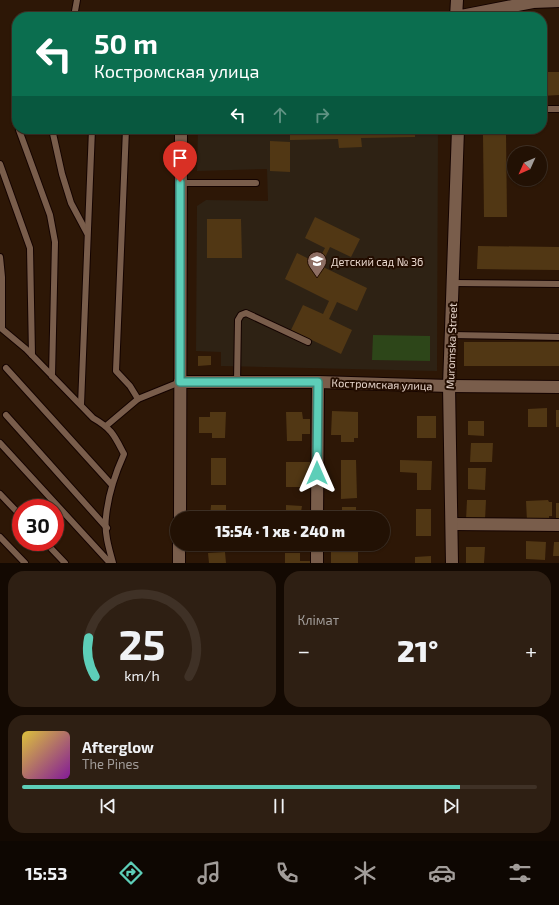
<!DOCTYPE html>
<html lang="uk">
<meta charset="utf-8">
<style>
:root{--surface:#221104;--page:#2e1f13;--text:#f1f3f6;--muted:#a29d9a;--line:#3f3126;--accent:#5dceb8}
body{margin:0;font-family:"Exo 2",sans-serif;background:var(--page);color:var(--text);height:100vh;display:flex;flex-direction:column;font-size:15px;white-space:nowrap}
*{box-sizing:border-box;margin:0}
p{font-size:13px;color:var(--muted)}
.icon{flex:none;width:22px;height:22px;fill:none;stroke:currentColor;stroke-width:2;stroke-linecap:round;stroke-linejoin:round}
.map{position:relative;height:563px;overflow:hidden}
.panel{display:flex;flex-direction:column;gap:8px;padding:8px;background:#130902;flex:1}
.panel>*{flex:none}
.guide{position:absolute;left:12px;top:12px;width:535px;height:122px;border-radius:16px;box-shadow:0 1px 3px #0004,0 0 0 1px var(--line);background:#0b6e4f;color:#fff;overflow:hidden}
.needle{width:26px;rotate:225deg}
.tools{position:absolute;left:507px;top:146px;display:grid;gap:8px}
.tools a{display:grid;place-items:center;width:40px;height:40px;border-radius:50%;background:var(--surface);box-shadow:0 1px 3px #0004,0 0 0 1px var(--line);font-size:20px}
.speed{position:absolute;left:12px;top:499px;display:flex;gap:8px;font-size:20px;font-weight:700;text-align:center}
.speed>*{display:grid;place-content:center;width:52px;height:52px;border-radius:50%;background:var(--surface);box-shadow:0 1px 3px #0004,0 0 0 1px var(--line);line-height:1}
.speed .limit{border:6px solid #d22;background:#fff;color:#111}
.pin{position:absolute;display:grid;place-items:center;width:34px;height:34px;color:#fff;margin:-41px -17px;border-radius:50% 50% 50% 0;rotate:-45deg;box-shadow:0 0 4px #0007}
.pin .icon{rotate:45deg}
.me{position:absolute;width:44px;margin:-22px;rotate:0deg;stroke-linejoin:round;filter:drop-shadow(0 0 3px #0008)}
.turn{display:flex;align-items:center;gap:14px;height:84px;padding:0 16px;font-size:18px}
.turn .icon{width:52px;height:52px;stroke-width:2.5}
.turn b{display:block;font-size:28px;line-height:34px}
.lanes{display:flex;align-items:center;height:38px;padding:0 16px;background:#0003;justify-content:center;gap:20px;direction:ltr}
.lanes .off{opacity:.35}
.big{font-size:30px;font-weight:800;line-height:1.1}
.panel .card{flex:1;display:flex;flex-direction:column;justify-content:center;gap:6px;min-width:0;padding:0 14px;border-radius:16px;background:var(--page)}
.panel .dial{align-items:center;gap:0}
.dial svg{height:104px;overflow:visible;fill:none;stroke:var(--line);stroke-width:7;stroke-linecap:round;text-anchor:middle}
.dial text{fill:var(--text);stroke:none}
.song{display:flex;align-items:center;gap:12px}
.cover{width:48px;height:48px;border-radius:6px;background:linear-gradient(135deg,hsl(50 70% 55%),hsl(290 70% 35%))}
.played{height:4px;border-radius:2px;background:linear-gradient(90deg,var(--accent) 85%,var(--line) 85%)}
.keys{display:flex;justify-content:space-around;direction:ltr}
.heat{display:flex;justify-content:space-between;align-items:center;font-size:22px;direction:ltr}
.panel .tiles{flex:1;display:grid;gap:8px;grid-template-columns:1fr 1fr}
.card:last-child{grid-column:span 2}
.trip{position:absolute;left:170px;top:511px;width:220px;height:40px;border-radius:20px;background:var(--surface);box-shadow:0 1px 3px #0004,0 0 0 1px var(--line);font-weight:800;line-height:40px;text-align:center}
.menu{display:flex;height:64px;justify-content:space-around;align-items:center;background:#0e0702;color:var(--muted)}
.menu .icon{width:28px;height:28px}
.menu .on{color:var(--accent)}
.menu b{font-size:18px;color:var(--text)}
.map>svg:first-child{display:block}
.education{fill:#2e2214}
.green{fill:#2d4619}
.building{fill:#513714}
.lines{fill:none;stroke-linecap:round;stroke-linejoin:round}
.service-casing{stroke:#140300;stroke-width:8}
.minor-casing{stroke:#140300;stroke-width:14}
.service{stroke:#795d4b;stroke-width:6}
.minor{stroke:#795d4b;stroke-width:12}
.route-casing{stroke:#3c8678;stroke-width:10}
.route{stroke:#5dceb8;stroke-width:7}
.labels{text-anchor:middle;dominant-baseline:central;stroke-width:4;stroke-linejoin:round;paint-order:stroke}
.poi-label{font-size:11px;fill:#e9d8ce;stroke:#230d00;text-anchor:start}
.street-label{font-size:11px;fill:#e9d8ce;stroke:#230d00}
</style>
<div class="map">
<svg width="559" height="563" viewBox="0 0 559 563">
<rect width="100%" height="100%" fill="#2d1706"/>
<path class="education" d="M198,129H438L437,371L221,366V352L196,351L197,206L206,200L268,201L267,169L197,171Z"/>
<path class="green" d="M373,335L430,336V361L372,360Z"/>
<g class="building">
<path d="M542,72H559V95L542,96Z"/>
<path d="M290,129H415V137L361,138L362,147L339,148L338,139L290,140Z"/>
<path d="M483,135H506L507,217H484Z"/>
<path d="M270,141L290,142V172L270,171Z"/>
<path d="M315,217L360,239L351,257L330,247L321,266L367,288L357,311L337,302L329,319L352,330L341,354L291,330L303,305L323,314L329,301L285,279L297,253L317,263L325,248L305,238Z"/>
<path d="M207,219H241L242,258H207Z"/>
<path d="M478,246L559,247V270L477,269Z"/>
<rect x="464" y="342" width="95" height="24"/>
<path d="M198,356H211V365L198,366Z"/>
<path d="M547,408V427H528V409Z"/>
<rect x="556" y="410" width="3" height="17"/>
<path d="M332,411L358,412V438H354V442H341V435H331Z"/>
<path d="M210,412H226L225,438H212V433H199V417H210Z"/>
<path d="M286,412H302L303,419H310V434H302V441H287Z"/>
<rect x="417" y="416" width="19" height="22"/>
<path d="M468,421H484V436L468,435Z"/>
<path d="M471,443H493L492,462H470Z"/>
<rect x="211" y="458" width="15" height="27"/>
<path d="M341,460H356L357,498L341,499Z"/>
<path d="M400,460L432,461L431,490H417V473L400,472Z"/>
<rect x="286" y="462" width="25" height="25"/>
<path d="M468,468H486L485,490L468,489Z"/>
<path d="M467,500H486L485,520H466Z"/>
<path d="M548,500L549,502H552V516H549V520L527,521L526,501Z"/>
<rect x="556" y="503" width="3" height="18"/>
<path d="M211,505H226V518H210Z"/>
<path d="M286,505L302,506L301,512H311V518H286Z"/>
<path d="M342,507H356V518H331V514L342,513Z"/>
<rect x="416" y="509" width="15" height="27"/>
<path d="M526,541L546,542L545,560L526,559Z"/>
<path d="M554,542H559V556H553Z"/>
<path d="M466,547H485L484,563H466Z"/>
<path d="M225,552L226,563H209L208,553Z"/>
<rect x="331" y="552" width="27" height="11"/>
<path d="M285,553H300V561H311V563H285Z"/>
<path d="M431,556V563H415V557Z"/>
</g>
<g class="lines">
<defs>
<g id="service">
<path d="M77,0L75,11L77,17"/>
<path d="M542,109H559"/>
<path d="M52,129L62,174L71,203L87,233"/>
<path d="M126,129L116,371L130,386L138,399"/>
<path d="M19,130L50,215L55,242L52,376"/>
<path d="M0,164L30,248L32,355"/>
<path d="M180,183H256"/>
<path d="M0,257L2,277V329L26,349L93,418C112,429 114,435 124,454C115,474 108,495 106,517C104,532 109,549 113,563"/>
<path d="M453,283L559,284"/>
<path d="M451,335L559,337"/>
<path d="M6,368L112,485"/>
<path d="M237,382L238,320L241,315L246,313L308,342"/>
<path d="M81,405L92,129"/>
<path d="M6,415L107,528"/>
<path d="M106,426L138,399L180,382"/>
<path d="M0,443L110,563"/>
<path d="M0,494L21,516"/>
<path d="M0,537L25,563"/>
<path d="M45,542L65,563"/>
</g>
<g id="minor">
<path d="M457,0L456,17L533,2L559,1"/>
<path d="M180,382H318L449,386L559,387"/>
<path d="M180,518L181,129"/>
<path d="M317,518L318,382"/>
<path d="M452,524L559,525"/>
<path d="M179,563V544"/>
<path d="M317,563V544"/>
<path d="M452,563L449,386L458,129"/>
</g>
</defs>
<use href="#service" class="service-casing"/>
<use href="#minor" class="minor-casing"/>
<use href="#service" class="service"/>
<use href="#minor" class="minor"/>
</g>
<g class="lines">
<defs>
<path id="route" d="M180,182V382H318L317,473"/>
</defs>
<use href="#route" class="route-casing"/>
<use href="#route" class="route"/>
</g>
<defs>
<symbol id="school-pin" viewBox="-11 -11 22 30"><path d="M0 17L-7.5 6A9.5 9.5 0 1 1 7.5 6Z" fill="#8d6e63" stroke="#230d00"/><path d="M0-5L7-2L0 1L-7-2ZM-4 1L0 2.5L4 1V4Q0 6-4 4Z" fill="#fff"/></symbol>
</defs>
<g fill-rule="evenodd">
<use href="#school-pin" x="306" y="250" width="22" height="30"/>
</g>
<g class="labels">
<g class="poi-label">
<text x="331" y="261">Детский сад № 36</text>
</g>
<g class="street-label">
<text transform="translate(451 346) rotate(-88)">Muromska Street</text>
<text transform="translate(382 384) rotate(2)">Костромская улица</text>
</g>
</g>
</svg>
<div class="tools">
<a><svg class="needle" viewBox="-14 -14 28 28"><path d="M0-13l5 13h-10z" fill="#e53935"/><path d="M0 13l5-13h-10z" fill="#a29d9a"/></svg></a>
</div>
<div class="speed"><div class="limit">30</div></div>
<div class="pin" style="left:180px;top:182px;background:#d93025"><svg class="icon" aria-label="arrive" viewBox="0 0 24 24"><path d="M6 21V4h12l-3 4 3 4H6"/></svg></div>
<svg class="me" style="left:317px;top:473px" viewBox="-20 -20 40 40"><path d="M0-17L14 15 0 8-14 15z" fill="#5dceb8" stroke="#fff" stroke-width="4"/></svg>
<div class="trip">15:54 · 1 хв · 240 m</div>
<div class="guide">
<div class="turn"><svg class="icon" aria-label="left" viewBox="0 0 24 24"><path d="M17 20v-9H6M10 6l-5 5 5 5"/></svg><div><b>50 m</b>Костромская улица</div></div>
<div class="lanes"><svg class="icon" aria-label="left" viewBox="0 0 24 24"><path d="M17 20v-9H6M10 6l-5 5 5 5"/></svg><svg class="icon off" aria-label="ahead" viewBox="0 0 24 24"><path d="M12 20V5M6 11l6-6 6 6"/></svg><svg class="icon off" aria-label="right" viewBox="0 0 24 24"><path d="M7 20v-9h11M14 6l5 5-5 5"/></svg></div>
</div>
</div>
<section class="panel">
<div class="tiles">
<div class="card dial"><svg viewBox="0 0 100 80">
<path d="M14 69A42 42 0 1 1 86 69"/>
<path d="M14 69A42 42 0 0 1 9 39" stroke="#5dceb8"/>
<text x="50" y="56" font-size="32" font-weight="700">25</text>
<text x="50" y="72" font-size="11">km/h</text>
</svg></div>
<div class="card"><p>Клімат</p>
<div class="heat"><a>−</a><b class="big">21°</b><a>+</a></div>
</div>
<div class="card">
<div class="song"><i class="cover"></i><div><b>Afterglow</b><p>The Pines</p></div></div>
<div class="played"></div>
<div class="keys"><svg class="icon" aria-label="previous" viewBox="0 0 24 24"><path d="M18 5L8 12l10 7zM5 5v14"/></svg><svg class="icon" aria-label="pause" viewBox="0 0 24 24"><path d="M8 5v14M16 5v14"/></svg><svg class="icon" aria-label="next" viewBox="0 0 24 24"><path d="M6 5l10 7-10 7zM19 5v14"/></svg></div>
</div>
</div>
</section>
<nav class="menu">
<b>15:53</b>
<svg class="icon on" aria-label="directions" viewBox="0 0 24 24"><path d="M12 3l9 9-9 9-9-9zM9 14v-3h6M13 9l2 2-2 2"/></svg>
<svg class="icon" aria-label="music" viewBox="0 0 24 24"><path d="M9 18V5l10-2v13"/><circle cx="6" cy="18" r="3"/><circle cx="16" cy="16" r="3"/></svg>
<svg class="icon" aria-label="phone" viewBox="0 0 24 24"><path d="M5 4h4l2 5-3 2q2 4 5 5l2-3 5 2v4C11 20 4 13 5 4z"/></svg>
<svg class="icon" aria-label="climate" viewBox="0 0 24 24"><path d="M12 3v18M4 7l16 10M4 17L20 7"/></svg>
<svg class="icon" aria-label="car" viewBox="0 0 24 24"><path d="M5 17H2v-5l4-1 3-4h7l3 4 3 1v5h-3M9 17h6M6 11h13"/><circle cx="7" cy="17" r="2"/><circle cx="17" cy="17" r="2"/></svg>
<svg class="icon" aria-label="filters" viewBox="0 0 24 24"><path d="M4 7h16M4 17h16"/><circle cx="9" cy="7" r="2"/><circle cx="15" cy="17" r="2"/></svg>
</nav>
